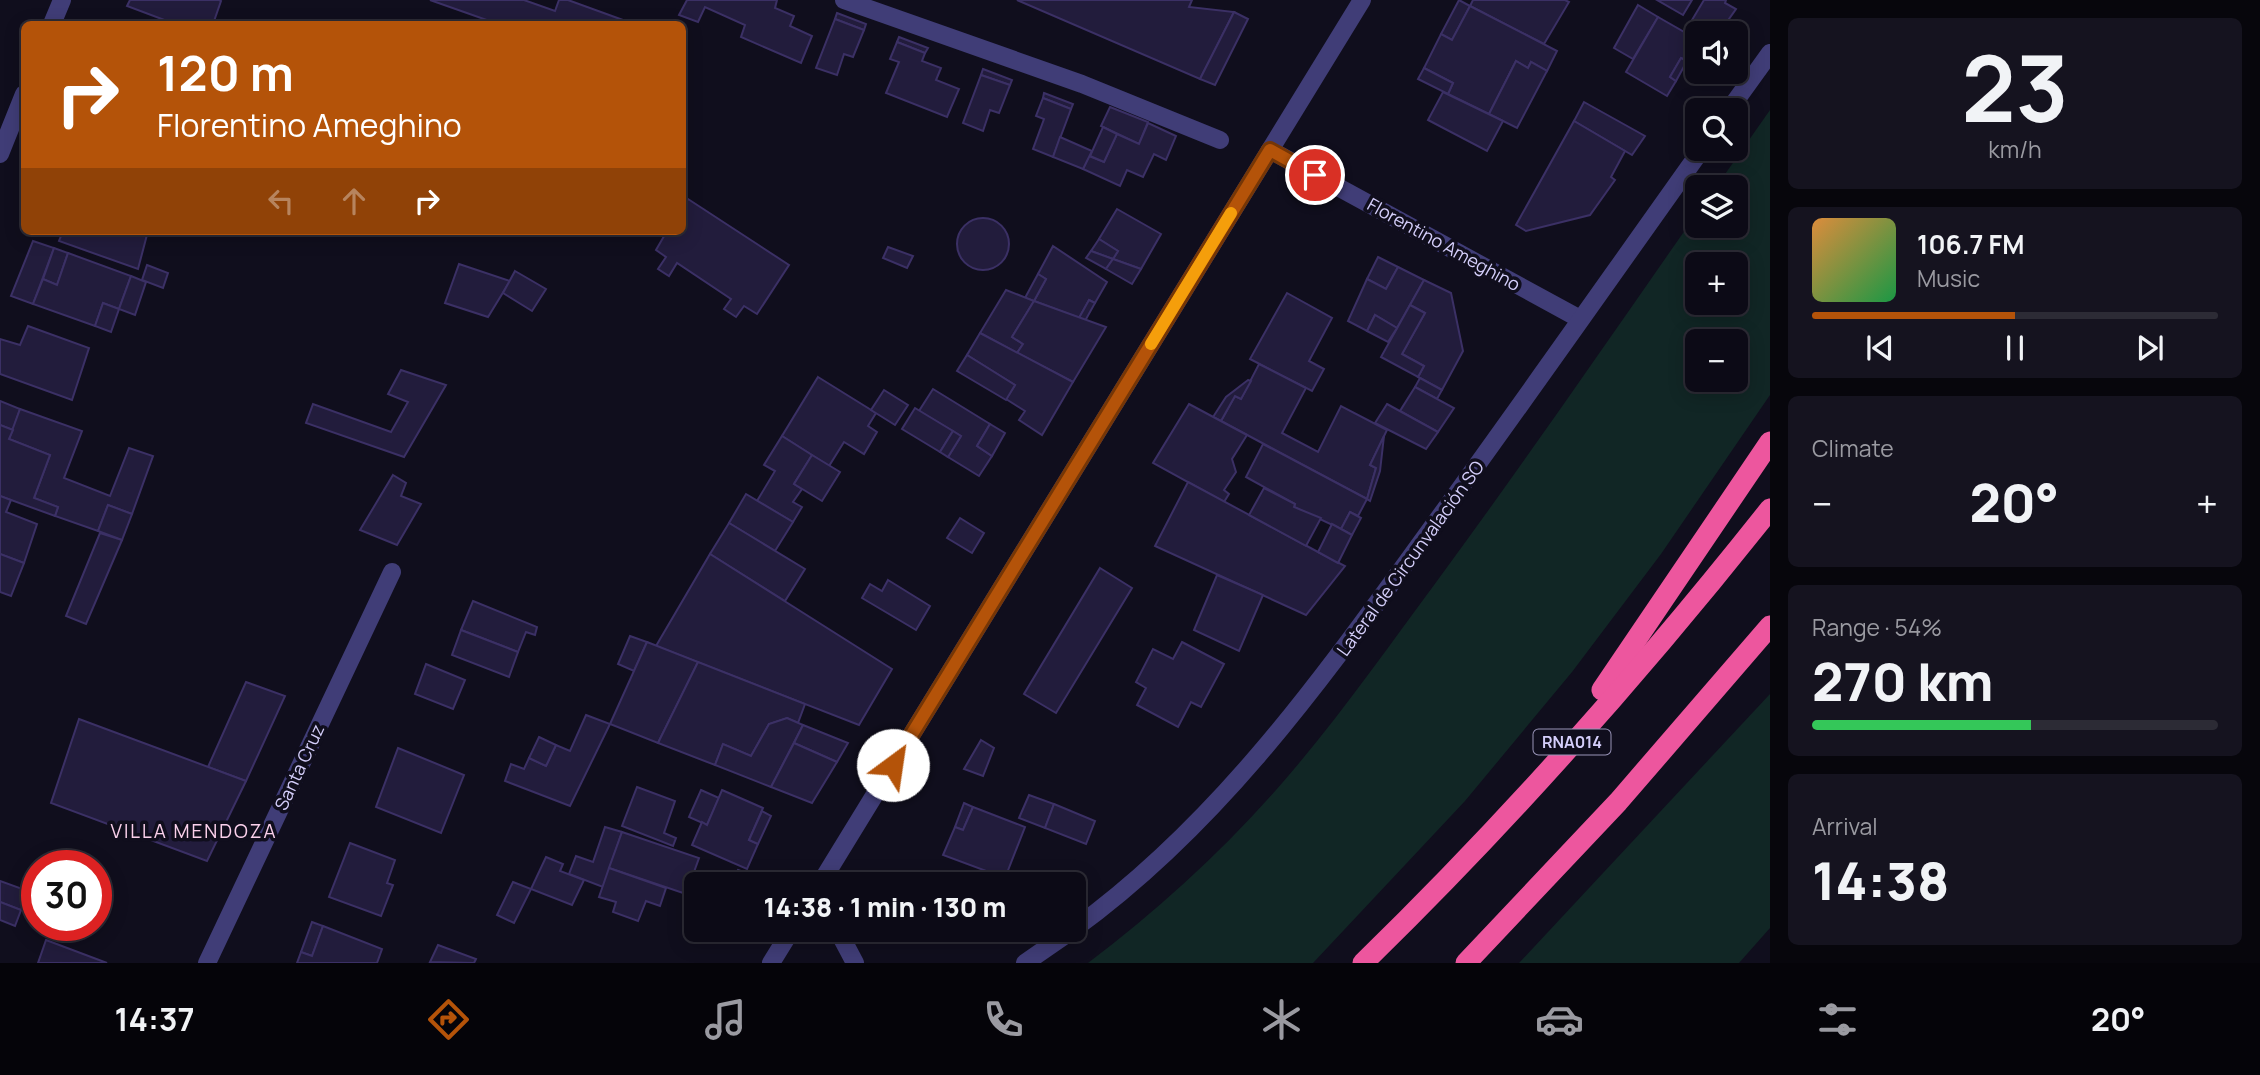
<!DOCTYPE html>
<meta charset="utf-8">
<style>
:root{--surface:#0c0a16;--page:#15131f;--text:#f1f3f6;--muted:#9a9aa1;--line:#2c2b35;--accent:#b45309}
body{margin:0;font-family:Manrope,sans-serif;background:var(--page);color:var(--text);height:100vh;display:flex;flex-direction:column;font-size:26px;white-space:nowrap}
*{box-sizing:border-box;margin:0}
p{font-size:23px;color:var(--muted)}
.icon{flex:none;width:38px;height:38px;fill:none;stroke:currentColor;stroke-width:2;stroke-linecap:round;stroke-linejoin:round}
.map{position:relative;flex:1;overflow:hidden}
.sheet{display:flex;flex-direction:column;gap:18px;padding:18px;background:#07060c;width:490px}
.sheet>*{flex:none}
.top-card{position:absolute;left:21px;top:21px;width:665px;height:214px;border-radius:10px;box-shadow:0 4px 18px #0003,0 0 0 2px var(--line);background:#b45309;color:#fff;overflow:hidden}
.controls{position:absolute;left:1685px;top:21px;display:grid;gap:14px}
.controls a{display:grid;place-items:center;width:63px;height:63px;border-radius:10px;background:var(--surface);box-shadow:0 4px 18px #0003,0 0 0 2px var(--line);font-size:35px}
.speed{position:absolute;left:21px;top:850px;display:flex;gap:14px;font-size:35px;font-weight:700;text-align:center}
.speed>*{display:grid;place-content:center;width:91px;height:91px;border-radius:50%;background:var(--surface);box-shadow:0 4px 18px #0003,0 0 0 2px var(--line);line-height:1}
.speed .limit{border:10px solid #d22;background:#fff;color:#111}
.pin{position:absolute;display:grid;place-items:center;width:60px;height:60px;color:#fff;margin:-30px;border:4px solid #fff;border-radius:50%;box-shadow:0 2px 7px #0007}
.me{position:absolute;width:77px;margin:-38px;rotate:31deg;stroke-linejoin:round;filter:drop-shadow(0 0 5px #0008)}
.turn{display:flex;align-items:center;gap:24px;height:147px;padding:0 21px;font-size:32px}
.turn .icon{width:91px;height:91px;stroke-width:2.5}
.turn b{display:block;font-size:49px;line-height:60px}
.lanes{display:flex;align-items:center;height:66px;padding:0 21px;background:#0003;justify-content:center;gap:35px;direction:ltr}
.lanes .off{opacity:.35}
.big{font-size:52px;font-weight:800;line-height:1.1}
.sheet .tile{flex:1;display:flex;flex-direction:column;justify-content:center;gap:10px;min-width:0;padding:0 24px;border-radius:10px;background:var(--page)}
.sheet .dial{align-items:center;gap:0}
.dial b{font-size:91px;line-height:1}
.song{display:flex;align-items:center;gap:21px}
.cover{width:84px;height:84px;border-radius:10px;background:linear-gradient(135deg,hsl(30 70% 55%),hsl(140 70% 35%))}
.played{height:7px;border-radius:4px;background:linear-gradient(90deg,var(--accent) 50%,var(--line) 50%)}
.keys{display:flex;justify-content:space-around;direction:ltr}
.heat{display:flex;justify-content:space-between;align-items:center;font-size:38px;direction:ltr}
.charge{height:10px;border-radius:5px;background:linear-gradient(90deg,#34c759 54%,var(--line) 0)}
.trip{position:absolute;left:684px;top:872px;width:402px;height:70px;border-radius:10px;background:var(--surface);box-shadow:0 4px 18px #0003,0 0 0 2px var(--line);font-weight:800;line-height:70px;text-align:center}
.dock{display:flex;height:112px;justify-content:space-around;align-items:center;background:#050409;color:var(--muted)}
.dock .icon{width:49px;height:49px}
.dock .current{color:var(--accent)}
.dock b{font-size:32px;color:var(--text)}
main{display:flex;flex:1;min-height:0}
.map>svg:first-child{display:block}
.green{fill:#112625;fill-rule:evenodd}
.building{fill:#221c3c;stroke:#3b3065;stroke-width:2}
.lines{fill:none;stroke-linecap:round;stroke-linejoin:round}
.minor{stroke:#403d77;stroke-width:18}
.highway{stroke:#ed569e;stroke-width:21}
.route-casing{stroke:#753606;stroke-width:18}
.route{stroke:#b45309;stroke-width:12}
.slow{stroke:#f59e0b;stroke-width:12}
.labels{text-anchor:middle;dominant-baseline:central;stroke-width:7;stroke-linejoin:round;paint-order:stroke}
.shield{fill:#100e1d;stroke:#9994b8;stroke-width:2}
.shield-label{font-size:16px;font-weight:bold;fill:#d4cefa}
.street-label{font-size:18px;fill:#d4cefa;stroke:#100e1d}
.neighbourhood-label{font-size:19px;letter-spacing:2px;fill:#fad0eb;stroke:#100e1d}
</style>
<main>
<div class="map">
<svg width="1770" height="963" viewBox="0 0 1770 963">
<rect width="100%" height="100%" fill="#100e1d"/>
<g class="green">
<path d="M1770,110V395L1661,554L1572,672L1465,801L1313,963H1088C1162,907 1229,845 1289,775C1342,713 1389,646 1437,581C1526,460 1611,336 1697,213L1698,226H1736V187H1716ZM1698,264H1736V303H1698ZM1698,341H1736V380H1698Z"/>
<path d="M1770,694V928L1739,963H1519Z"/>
</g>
<g class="building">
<path d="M130,0H219L221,1L213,24H175L127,6Z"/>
<path d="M430,0H524L555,11L559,0H568L634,24H498Z"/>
<path d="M687,0H777L775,8L794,16L790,26L812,36L801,63L741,37L745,25L705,7L698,22L679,15Z"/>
<path d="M1017,0H1192L1189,7L1234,12L1200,79Z"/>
<path d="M1459,0L1470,6L1452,40L1441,34Z"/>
<path d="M1473,0H1565L1569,2L1544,44L1470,6Z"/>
<path d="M1657,0H1692L1683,15Z"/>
<path d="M1704,0H1726L1725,3L1736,9L1719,33H1705L1708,28L1692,20Z"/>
<path d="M1638,5L1658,17L1633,59L1614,48Z"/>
<path d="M1470,6L1557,51L1547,71L1531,62L1528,68L1516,61L1489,114L1448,94L1453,83L1424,68L1441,34L1452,40Z"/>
<path d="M1234,12L1248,19L1215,85L1200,79Z"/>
<path d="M837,13L866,24L864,30L835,19Z"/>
<path d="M1658,17L1698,40L1687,61L1681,58L1670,77L1676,81L1667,96L1626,72Z"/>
<path d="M835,19L864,30L853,57L844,54L837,75L816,68Z"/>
<path d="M899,37L928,48L925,53L897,42Z"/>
<path d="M897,42L925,53L922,61L941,68L936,80L959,89L947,117L886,93L899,62L890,59Z"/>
<path d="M1681,58L1687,61L1676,81L1670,77Z"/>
<path d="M1516,61L1528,68L1531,62L1547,71L1517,128L1489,114Z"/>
<path d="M1424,68L1453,83L1448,94L1418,79Z"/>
<path d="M983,69L1012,80L1010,85L981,75Z"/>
<path d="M981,75L1010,85L999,113L990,110L983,131L963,123Z"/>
<path d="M1443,92L1503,121L1487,151L1428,120Z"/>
<path d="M1044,93L1073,104L1071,109L1043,98Z"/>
<path d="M1043,98L1071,109L1053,157L1033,149L1044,119L1036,116Z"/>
<path d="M1584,102L1645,136L1632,155L1574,121Z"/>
<path d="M1110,107L1148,122L1139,144L1101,126Z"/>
<path d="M1574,121L1625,151L1611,177L1615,180L1590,215L1526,231L1516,225Z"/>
<path d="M1148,123L1176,136L1166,160L1154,154L1143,177L1127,170L1120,186L1083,169L1089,156L1104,162L1117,134L1139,144Z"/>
<path d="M1103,127L1117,134L1104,162L1090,156Z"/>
<path d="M1060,137L1092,151L1083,169L1053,157Z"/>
<path d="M688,199L789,265L757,314L744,306L736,317L724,309L731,299L677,263L669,276L658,269L666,257L656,250L667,231H682V208Z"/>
<path d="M1117,209L1161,234L1141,269L1113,259L1118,251L1099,239Z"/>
<circle cx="983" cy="244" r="26"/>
<path d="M63,231H148L138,269L59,241Z"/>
<path d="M1099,239L1118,251L1113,259L1091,251Z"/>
<path d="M33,241L54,248L33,304L11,296Z"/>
<path d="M1053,246L1107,282L1095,303L1089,300L1079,318L1034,301L1046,279L1038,274Z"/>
<path d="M888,247L913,256L907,268L883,258Z"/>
<path d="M54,248L68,253L57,285L43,279Z"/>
<path d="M1091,251L1113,259L1106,269L1086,258Z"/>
<path d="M68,253L131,276L119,309L103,303L95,326L33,304L43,279L57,285Z"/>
<path d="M1378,257L1398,267L1386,289L1367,279Z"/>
<path d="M1113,259L1141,269L1132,284L1106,269Z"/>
<path d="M459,264L510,281L488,317L445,303Z"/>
<path d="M147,265L168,273L163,288L142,280Z"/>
<path d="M1398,267L1424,280L1397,328L1375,315L1367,331L1348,321L1367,279L1386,289Z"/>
<path d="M515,271L546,289L532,311L503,293Z"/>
<path d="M1038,274L1046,279L1034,301L1025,298Z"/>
<path d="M131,276L146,282L135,315L119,309Z"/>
<path d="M1424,280L1451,293L1463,351L1442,390L1418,377L1424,366L1402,354L1425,313L1410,305Z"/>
<path d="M1006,290L1034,301L1012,337L1023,344L1017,353L980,333Z"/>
<path d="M1287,293L1332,318L1309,361L1324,369L1312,391L1250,359Z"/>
<path d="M1089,300L1095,303L1085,321L1079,318Z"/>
<path d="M1034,301L1106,327L1073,382L1017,353L1023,344L1012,337Z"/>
<path d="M103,303L119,309L111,332L95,326Z"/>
<path d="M1410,305L1425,313L1402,354L1424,366L1418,377L1381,357Z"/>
<path d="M1375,315L1397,328L1388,342L1367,331Z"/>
<path d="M28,326L89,348L72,400L0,374V339L20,345Z"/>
<path d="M980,333L1073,382L1042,435L1019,420L1025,411L1006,399L1015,385L967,355Z"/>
<path d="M967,355L1015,385L1006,400L957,371Z"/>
<path d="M1259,364L1306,388L1282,433L1318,452L1341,406L1387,430L1370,465L1376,468L1367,499L1221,421L1235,396L1241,399Z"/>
<path d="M401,370L446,385L404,457L306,423L313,404L391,432L408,402L388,394Z"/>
<path d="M818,377L876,413L868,426L877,432L864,454L844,442L829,466L782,436Z"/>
<path d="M1420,378L1442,390L1437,399L1415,387Z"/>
<path d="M1248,380L1251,381L1241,399L1235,396L1221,421L1213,417L1226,397Z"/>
<path d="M1415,387L1454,408L1438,432L1400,411Z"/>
<path d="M933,389L990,424L977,446L992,456L979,476L948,457L961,436L919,411Z"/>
<path d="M884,390L908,405L895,425L871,410Z"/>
<path d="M0,401L20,409L13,430L0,425Z"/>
<path d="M1189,404L1247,435L1232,459L1236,472L1224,490L1229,494L1224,502L1153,463Z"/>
<path d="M1387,404L1438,432L1426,449L1375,423Z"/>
<path d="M915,408L953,431L940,452L902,429Z"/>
<path d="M20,409L82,431L64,478L110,496L129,448L153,456L132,514L108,505L98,531L55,516L58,507L34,498L50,455L9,439Z"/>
<path d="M990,424L1005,433L992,456L977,446Z"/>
<path d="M0,425L13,430L9,439L50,455L34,498L58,507L55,516L0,496Z"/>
<path d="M953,431L961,436L948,457L940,452Z"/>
<path d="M782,436L812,455L794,484L802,489L793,502L802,507L793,522L757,501L775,471L764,465Z"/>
<path d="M1384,436L1380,471L1370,501L1367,499L1376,468L1370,465Z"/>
<path d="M1263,444L1367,499L1358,516L1350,512L1341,529L1294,507L1295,504L1246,477Z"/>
<path d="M812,455L840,472L822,501L794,484Z"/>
<path d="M393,475L406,483L401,496L421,504L397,545L360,530Z"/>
<path d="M1188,482L1318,552L1345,566L1306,615L1155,546Z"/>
<path d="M1264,488L1295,504L1294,507L1321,518L1306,546L1249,515Z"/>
<path d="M746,494L793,522L775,551L729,523Z"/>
<path d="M0,496L11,500L6,512L37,524L24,563L0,554Z"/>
<path d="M108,505L132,514L122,540L98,531Z"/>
<path d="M1350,512L1361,518L1352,535L1341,529Z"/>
<path d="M960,518L984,533L972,553L947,538Z"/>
<path d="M729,523L805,569L785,601L710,554Z"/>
<path d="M1332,524L1352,535L1338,563L1318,552Z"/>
<path d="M100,533L122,540L86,624L66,616Z"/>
<path d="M0,554L24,563L11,596L0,592Z"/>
<path d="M710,554L892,669L859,725L656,646Z"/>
<path d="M1100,568L1132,588L1056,713L1024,694Z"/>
<path d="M1217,575L1263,595L1239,651L1194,630Z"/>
<path d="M888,580L930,606L916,630L862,598L870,584L882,591Z"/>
<path d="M473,601L537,627L535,635L526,632L518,652L461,630Z"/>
<path d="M461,630L518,652L509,677L452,655Z"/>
<path d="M630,636L647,642L634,671L618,664Z"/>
<path d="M647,642L698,662L658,743L610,724Z"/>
<path d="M1182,642L1224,664L1201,707L1191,702L1178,727L1137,705L1146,688L1136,682L1153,649L1173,659Z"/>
<path d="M698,662L805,704L798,723L787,718L769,724L751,756L723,744L715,765L658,743Z"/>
<path d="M426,664L465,680L453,709L415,694Z"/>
<path d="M246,682L285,696L246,781L208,767Z"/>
<path d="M586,715L610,724L570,806L505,781L511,764L524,769L529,758L546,766L556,745L570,751Z"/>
<path d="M787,718L803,725L771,787L715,765L723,744L751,756L769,724Z"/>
<path d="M79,719L246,781L207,861L51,803Z"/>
<path d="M803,725L848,743L837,762L794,743Z"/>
<path d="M539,737L556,745L546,766L529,758Z"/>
<path d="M981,740L994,748L983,776L964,769Z"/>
<path d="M794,743L837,762L812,803L771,787Z"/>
<path d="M398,748L464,775L441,833L376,807Z"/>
<path d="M637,787L675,801L664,833L676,838L673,846L622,826Z"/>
<path d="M701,790L719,798L707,825L689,817Z"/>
<path d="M722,790L763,808L749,840L758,844L747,869L692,845L702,822L707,825Z"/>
<path d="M1029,795L1054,804L1045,828L1019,818Z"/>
<path d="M964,803L973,807L963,830L955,827Z"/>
<path d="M1054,804L1095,821L1086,844L1045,828Z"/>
<path d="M973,807L1025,827L1005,878L943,855L955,827L963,830Z"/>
<path d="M762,811L771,816L758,844L749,840Z"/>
<path d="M605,827L622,832L603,887L569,874L576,856L593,862Z"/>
<path d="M622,832L699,858L686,894L609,868Z"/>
<path d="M350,843L395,860L387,883L393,885L381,916L329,897Z"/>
<path d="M546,857L563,864L560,871L584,880L572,905L531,889Z"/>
<path d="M609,868L666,888L660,906L646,901L638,921L613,912L616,902L599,897Z"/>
<path d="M738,870L765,880L763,884H730Z"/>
<path d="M0,881L28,891L21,910L0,902Z"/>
<path d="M513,882L531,889L514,923L497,915Z"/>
<path d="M0,902L21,910L15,926L0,920Z"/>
<path d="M694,905L696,906V924L685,920Z"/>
<path d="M312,922L323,926L312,956L301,952Z"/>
<path d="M323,926L382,949L377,963H297L301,952L312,956Z"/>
<path d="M46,940L107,963H38Z"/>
<path d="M438,945L476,959L474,963L430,962Z"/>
</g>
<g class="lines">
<g class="minor">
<path d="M844,0L1082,84L1220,140"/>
<path d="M52,24L62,0"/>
<path d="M1729,110L1770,53"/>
<path d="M1270,150L1580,319"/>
<path d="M0,154L24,94"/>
<path d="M820,884L1362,0"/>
<path d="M837,929L855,963"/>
<path d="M1074,929C1220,823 1321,680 1425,537C1519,408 1610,278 1702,149"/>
<path d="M207,963L392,572"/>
<path d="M771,963L792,929"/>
<path d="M1025,963L1074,929"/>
</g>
<g class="highway">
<path d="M1602,690L1770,442"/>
<path d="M1363,963C1508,822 1644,668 1770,509"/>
<path d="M1466,963L1618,802L1770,626"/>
</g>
</g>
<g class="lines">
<defs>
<path id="route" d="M893,765L1270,150L1315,175"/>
</defs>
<use href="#route" class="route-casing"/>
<use href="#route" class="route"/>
<path class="slow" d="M1151,344L1231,213"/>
</g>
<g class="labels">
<rect class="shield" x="1533.5" y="729.5" width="77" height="25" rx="5"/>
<g class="shield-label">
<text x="1572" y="742">RNA014</text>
</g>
<g class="street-label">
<text transform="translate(1444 244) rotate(29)">Florentino Ameghino</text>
<text transform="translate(1410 558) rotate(-54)">Lateral de Circunvalación SO</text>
<text transform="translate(299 767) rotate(-65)">Santa Cruz</text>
</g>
<g class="neighbourhood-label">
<text x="194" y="831">VILLA MENDOZA</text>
</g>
</g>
</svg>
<div class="controls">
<a><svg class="icon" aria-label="sound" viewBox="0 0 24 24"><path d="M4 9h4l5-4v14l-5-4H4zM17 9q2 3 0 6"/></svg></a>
<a><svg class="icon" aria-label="search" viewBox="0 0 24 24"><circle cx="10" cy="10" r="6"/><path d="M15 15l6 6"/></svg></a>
<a><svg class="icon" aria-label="layers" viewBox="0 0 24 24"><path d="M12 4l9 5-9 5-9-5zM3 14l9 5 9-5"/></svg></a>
<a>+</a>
<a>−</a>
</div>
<div class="speed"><div class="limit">30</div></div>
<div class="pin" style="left:1315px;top:175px;background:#d93025"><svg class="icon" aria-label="arrive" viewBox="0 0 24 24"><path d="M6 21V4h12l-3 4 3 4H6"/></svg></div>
<svg class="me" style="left:893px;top:765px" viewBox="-20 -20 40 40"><circle r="19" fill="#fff"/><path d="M0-13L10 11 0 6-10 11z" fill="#b45309"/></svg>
<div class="trip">14:38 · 1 min · 130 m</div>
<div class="top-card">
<div class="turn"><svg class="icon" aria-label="right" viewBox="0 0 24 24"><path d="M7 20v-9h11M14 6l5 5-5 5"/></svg><div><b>120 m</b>Florentino Ameghino</div></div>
<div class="lanes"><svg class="icon off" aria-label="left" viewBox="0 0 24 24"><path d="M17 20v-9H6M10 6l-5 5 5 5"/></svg><svg class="icon off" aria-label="ahead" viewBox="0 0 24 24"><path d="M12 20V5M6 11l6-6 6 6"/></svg><svg class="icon" aria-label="right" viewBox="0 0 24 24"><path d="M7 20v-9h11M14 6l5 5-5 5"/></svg></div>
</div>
</div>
<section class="sheet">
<div class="tile dial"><b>23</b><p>km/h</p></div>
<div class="tile">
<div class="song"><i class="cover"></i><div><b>106.7 FM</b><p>Music</p></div></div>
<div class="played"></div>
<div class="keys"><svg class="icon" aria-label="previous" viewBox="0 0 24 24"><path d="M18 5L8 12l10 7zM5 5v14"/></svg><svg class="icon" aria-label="pause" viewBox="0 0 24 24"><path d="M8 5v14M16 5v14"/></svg><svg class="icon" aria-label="next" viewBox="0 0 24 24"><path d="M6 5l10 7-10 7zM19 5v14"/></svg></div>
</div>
<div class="tile"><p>Climate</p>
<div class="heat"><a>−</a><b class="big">20°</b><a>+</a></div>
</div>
<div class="tile"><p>Range · 54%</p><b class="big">270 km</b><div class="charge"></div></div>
<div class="tile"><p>Arrival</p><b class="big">14:38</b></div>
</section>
</main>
<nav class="dock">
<b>14:37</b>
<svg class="icon current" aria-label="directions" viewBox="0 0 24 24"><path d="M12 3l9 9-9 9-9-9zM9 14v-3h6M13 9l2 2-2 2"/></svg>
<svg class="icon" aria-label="music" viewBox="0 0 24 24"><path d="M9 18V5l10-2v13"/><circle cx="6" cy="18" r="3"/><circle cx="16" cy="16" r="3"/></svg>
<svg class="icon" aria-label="phone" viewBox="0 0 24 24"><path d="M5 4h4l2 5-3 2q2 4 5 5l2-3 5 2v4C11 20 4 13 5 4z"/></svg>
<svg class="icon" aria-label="climate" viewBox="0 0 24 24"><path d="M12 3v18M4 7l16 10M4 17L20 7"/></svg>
<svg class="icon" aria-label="car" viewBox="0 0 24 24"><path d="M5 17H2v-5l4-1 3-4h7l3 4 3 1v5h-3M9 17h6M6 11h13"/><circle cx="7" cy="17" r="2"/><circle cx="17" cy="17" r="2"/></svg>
<svg class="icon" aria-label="filters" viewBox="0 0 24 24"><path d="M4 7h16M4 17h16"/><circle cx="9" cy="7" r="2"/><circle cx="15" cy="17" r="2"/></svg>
<b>20°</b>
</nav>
